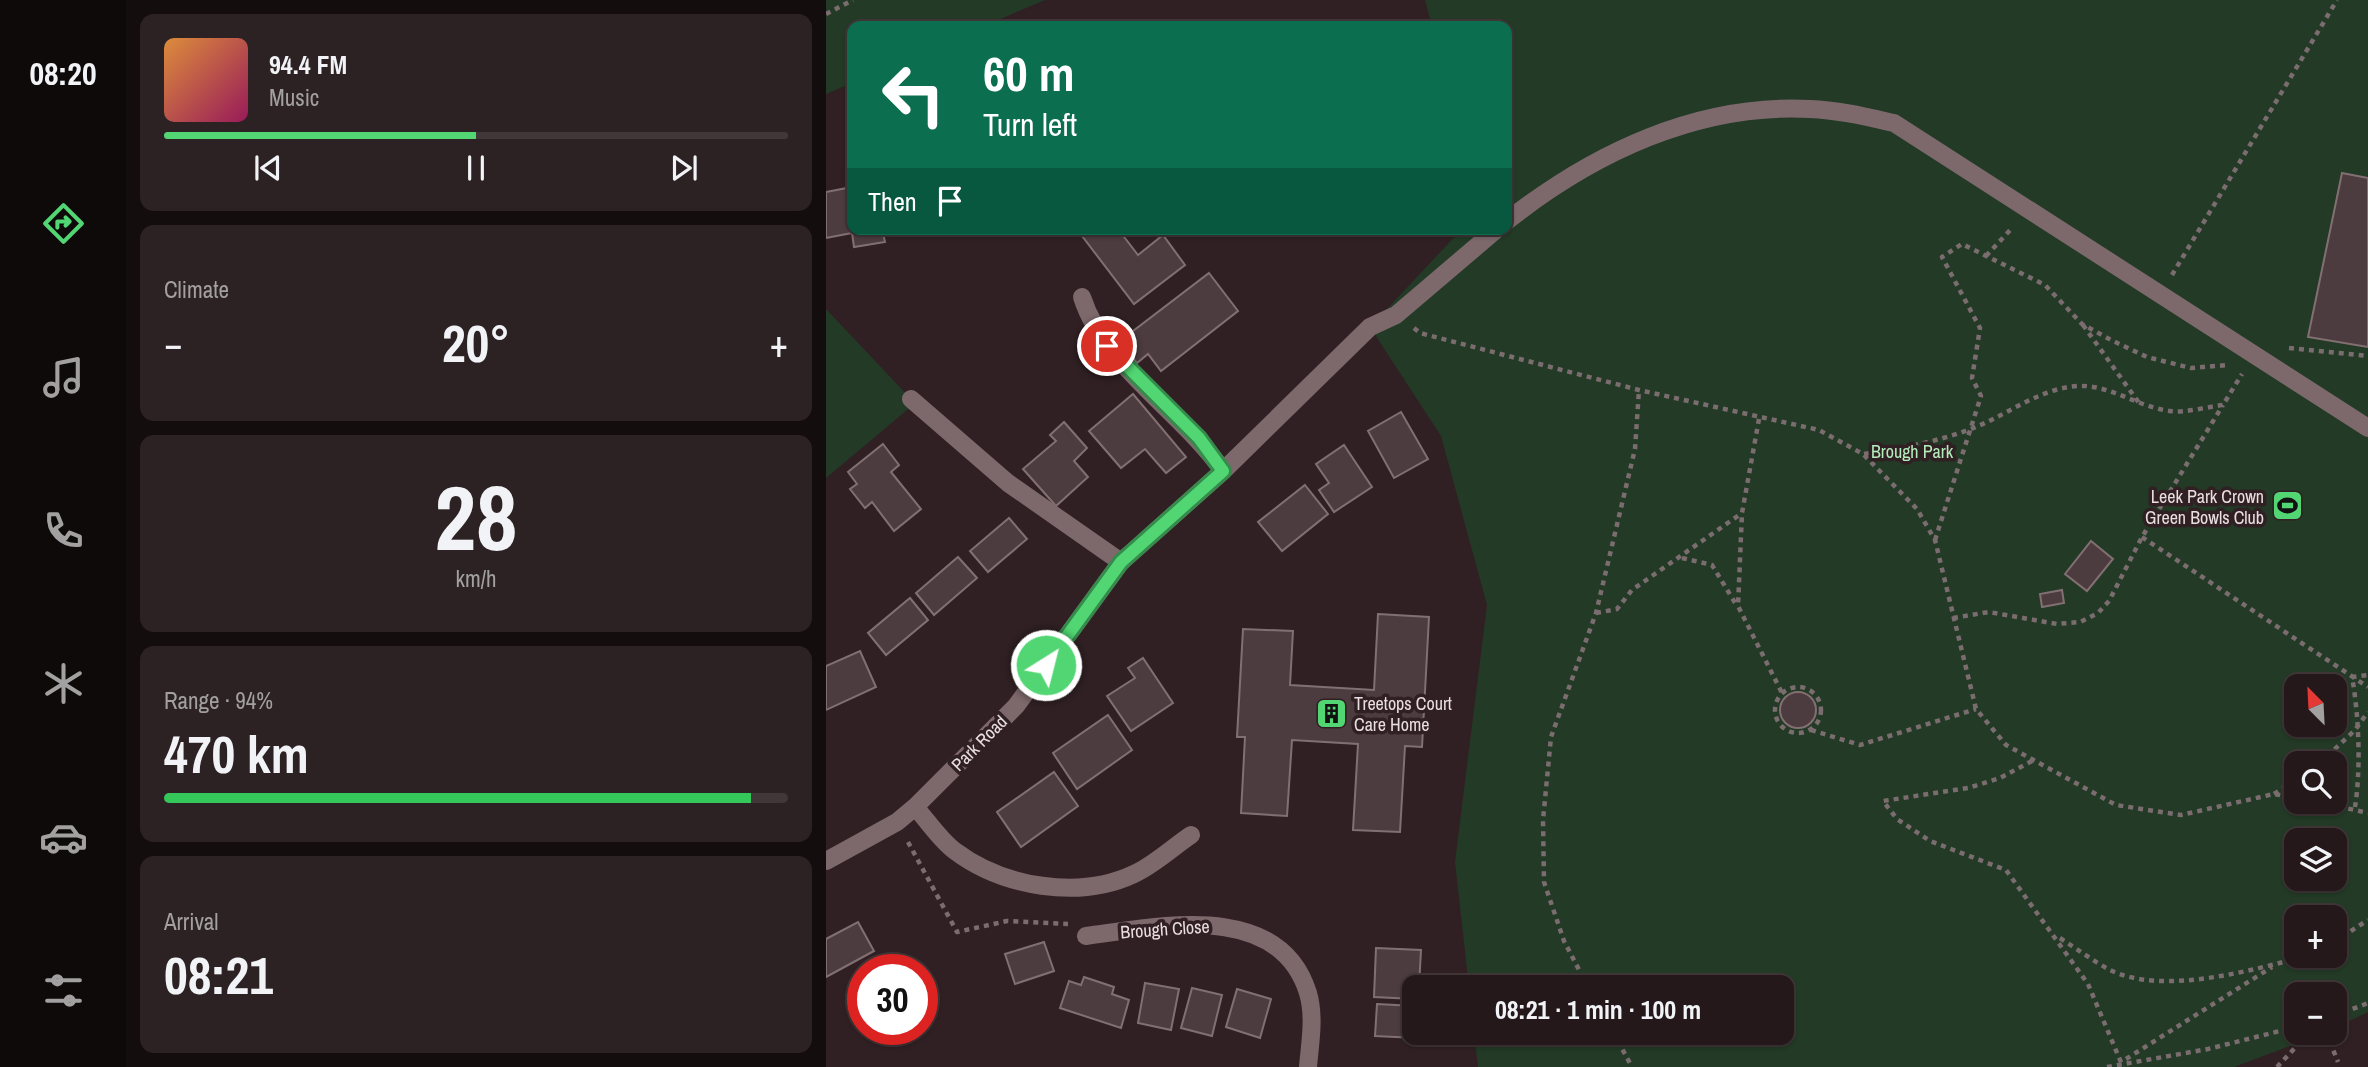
<!DOCTYPE html>
<meta charset="utf-8">
<style>
:root{--surface:#24181a;--page:#2c2123;--text:#f1f3f6;--muted:#a3a0a2;--line:#413739;--accent:#51d673}
body{margin:0;font-family:"Archivo Narrow",sans-serif;background:var(--page);color:var(--text);height:100vh;display:flex;flex-direction:column;font-size:26px;white-space:nowrap}
*{box-sizing:border-box;margin:0}
p{font-size:23px;color:var(--muted)}
.icon{flex:none;width:38px;height:38px;fill:none;stroke:currentColor;stroke-width:2;stroke-linecap:round;stroke-linejoin:round}
.map{position:relative;flex:1;overflow:hidden}
.panel{display:flex;flex-direction:column;gap:14px;padding:14px;background:#140d0e;width:700px}
.panel>*{flex:none}
.banner{position:absolute;left:21px;top:21px;width:665px;height:214px;border-radius:14px;box-shadow:0 2px 5px #0004,0 0 0 2px var(--line);background:#0b6e4f;color:#fff;overflow:hidden}
.needle{width:46px;rotate:336deg}
.fabs{position:absolute;left:1458px;top:674px;display:grid;gap:14px}
.fabs a{display:grid;place-items:center;width:63px;height:63px;border-radius:14px;background:var(--surface);box-shadow:0 2px 5px #0004,0 0 0 2px var(--line);font-size:35px}
.speed{position:absolute;left:21px;top:954px;display:flex;gap:14px;font-size:35px;font-weight:700;text-align:center}
.speed>*{display:grid;place-content:center;width:91px;height:91px;border-radius:50%;background:var(--surface);box-shadow:0 2px 5px #0004,0 0 0 2px var(--line);line-height:1}
.speed .limit{border:10px solid #d22;background:#fff;color:#111}
.pin{position:absolute;display:grid;place-items:center;width:60px;height:60px;color:#fff;margin:-30px;border:4px solid #fff;border-radius:50%;box-shadow:0 2px 7px #0007}
.me{position:absolute;width:77px;margin:-38px;rotate:36deg;stroke-linejoin:round;filter:drop-shadow(0 0 5px #0008)}
.turn{display:flex;align-items:center;gap:24px;height:147px;padding:0 21px;font-size:32px}
.turn .icon{width:91px;height:91px;stroke-width:2.5}
.turn b{display:block;font-size:49px;line-height:60px}
.then{display:flex;align-items:center;height:66px;padding:0 21px;background:#0003;gap:14px;font-size:26px}
.big{font-size:52px;font-weight:800;line-height:1.1}
.panel .widget{flex:1;display:flex;flex-direction:column;justify-content:center;gap:10px;min-width:0;padding:0 24px;border-radius:14px;background:var(--page)}
.panel .dial{align-items:center;gap:0}
.dial b{font-size:91px;line-height:1}
.song{display:flex;align-items:center;gap:21px}
.cover{width:84px;height:84px;border-radius:10px;background:linear-gradient(135deg,hsl(30 70% 55%),hsl(330 70% 35%))}
.played{height:7px;border-radius:4px;background:linear-gradient(90deg,var(--accent) 50%,var(--line) 50%)}
.keys{display:flex;justify-content:space-around;direction:ltr}
.heat{display:flex;justify-content:space-between;align-items:center;font-size:38px;direction:ltr}
.charge{height:10px;border-radius:5px;background:linear-gradient(90deg,#34c759 94%,var(--line) 0)}
.trip{position:absolute;left:576px;top:975px;width:392px;height:70px;border-radius:14px;background:var(--surface);box-shadow:0 2px 5px #0004,0 0 0 2px var(--line);font-weight:800;line-height:70px;text-align:center}
main{display:flex;flex:1;min-height:0}
.menu{display:flex;flex-direction:column;width:126px;justify-content:space-around;align-items:center;background:#0e0a0a;color:var(--muted)}
.menu .icon{width:49px;height:49px}
.menu .on{color:var(--accent)}
.menu b{font-size:32px;color:var(--text)}
.map>svg:first-child{display:block}
.green{fill:#223a26;fill-rule:evenodd}
.building{fill:#4d3c3f;stroke:#826f72;stroke-width:2}
.lines{fill:none;stroke-linecap:round;stroke-linejoin:round}
.path{stroke:#7b6d6f;stroke-width:4.5;stroke-dasharray:5 5;stroke-linecap:butt}
.minor{stroke:#7d686c;stroke-width:18}
.route-casing{stroke:#358b4b;stroke-width:18}
.route{stroke:#51d673;stroke-width:12}
.labels{text-anchor:middle;dominant-baseline:central;stroke-width:7;stroke-linejoin:round;paint-order:stroke}
.park-label{font-size:18px;fill:#b4edbc;stroke:#302023}
.poi-label{font-size:18px;fill:#eadfe0;stroke:#302023;text-anchor:end}
.street-label{font-size:18px;fill:#eadfe0;stroke:#302023}
</style>
<main>
<nav class="menu">
<b>08:20</b>
<svg class="icon on" aria-label="directions" viewBox="0 0 24 24"><path d="M12 3l9 9-9 9-9-9zM9 14v-3h6M13 9l2 2-2 2"/></svg>
<svg class="icon" aria-label="music" viewBox="0 0 24 24"><path d="M9 18V5l10-2v13"/><circle cx="6" cy="18" r="3"/><circle cx="16" cy="16" r="3"/></svg>
<svg class="icon" aria-label="phone" viewBox="0 0 24 24"><path d="M5 4h4l2 5-3 2q2 4 5 5l2-3 5 2v4C11 20 4 13 5 4z"/></svg>
<svg class="icon" aria-label="climate" viewBox="0 0 24 24"><path d="M12 3v18M4 7l16 10M4 17L20 7"/></svg>
<svg class="icon" aria-label="car" viewBox="0 0 24 24"><path d="M5 17H2v-5l4-1 3-4h7l3 4 3 1v5h-3M9 17h6M6 11h13"/><circle cx="7" cy="17" r="2"/><circle cx="17" cy="17" r="2"/></svg>
<svg class="icon" aria-label="filters" viewBox="0 0 24 24"><path d="M4 7h16M4 17h16"/><circle cx="9" cy="7" r="2"/><circle cx="15" cy="17" r="2"/></svg>
</nav>
<section class="panel">
<div class="widget">
<div class="song"><i class="cover"></i><div><b>94.4 FM</b><p>Music</p></div></div>
<div class="played"></div>
<div class="keys"><svg class="icon" aria-label="previous" viewBox="0 0 24 24"><path d="M18 5L8 12l10 7zM5 5v14"/></svg><svg class="icon" aria-label="pause" viewBox="0 0 24 24"><path d="M8 5v14M16 5v14"/></svg><svg class="icon" aria-label="next" viewBox="0 0 24 24"><path d="M6 5l10 7-10 7zM19 5v14"/></svg></div>
</div>
<div class="widget"><p>Climate</p>
<div class="heat"><a>−</a><b class="big">20°</b><a>+</a></div>
</div>
<div class="widget dial"><b>28</b><p>km/h</p></div>
<div class="widget"><p>Range · 94%</p><b class="big">470 km</b><div class="charge"></div></div>
<div class="widget"><p>Arrival</p><b class="big">08:21</b></div>
</section>
<div class="map">
<svg width="1542" height="1067" viewBox="0 0 1542 1067">
<rect width="100%" height="100%" fill="#302023"/>
<g class="green">
<path d="M0,0H219L158,26H26V83L0,94Z"/>
<path d="M599,0H1542V1012L1509,1028L1508,994H1470V1032L1499,1033L1408,1067H652L648,1033L956,1032V987H643L629,862L661,605L615,436L544,327L636,229H681V26H606ZM1470,686H1508V724H1470ZM1470,763H1508V802H1470ZM1470,840H1508V878H1470ZM1470,917H1508V956H1470Z"/>
<path d="M0,309L85,399L87,405L0,478Z"/>
</g>
<g class="building">
<path d="M1516,173L1542,178V347L1482,337Z"/>
<path d="M26,187V229H56L59,242L28,247L26,233L0,238V192Z"/>
<path d="M264,229H292L312,255L337,235L359,265L308,304L256,236Z"/>
<path d="M383,273L412,311L335,371L322,354L311,363L294,341Z"/>
<path d="M307,394L360,457L340,473L319,449L295,468L263,431Z"/>
<path d="M575,412L602,459L568,478L542,431Z"/>
<path d="M238,422L261,448L248,461L262,477L230,506L197,469L230,441L224,435Z"/>
<path d="M57,444L73,465L65,472L95,509L68,531L46,502L39,508L24,489L31,484L22,472Z"/>
<path d="M518,445L546,487L508,512L493,490L503,483L490,464Z"/>
<path d="M479,485L502,514L456,551L432,522Z"/>
<path d="M183,518L201,539L162,572L144,551Z"/>
<path d="M1265,541L1287,559L1261,591L1239,574Z"/>
<path d="M132,557L151,578L108,615L90,593Z"/>
<path d="M1236,590L1238,603L1216,607L1214,594Z"/>
<path d="M84,598L102,620L60,655L42,633Z"/>
<path d="M552,614L603,617L596,747L579,746L574,832L527,830L532,744L466,740L461,816L415,813L419,737H411L417,629L467,631L464,685L548,690Z"/>
<path d="M34,651L50,687L0,710V666Z"/>
<path d="M317,658L347,703L305,731L281,696L309,678L302,668Z"/>
<circle cx="972" cy="710" r="18"/>
<path d="M282,715L306,750L251,789L227,753Z"/>
<path d="M228,772L252,806L195,847L171,812Z"/>
<path d="M32,922L48,951L0,977V939Z"/>
<path d="M218,942L228,971L189,984L179,954Z"/>
<path d="M550,948L595,950L593,987H588V999L548,997Z"/>
<path d="M258,977L288,987L286,994L303,1000L295,1028L234,1008L243,981L255,985Z"/>
<path d="M319,983L353,989L345,1030L312,1023Z"/>
<path d="M366,988L396,995L386,1036L355,1028Z"/>
<path d="M411,989L445,999L434,1038L400,1027Z"/>
<path d="M551,1004L588,1006L590,1038L549,1036Z"/>
</g>
<g class="lines">
<g class="path">
<path d="M0,14L27,0"/>
<path d="M1160,256L1187,227"/>
<path d="M1346,275L1511,0"/>
<path d="M1257,325L1313,403"/>
<path d="M588,328L594,333L813,390L993,430L1037,454L1091,509L1109,540L1150,709L1180,745L1290,805L1355,815L1448,794L1470,798"/>
<path d="M1463,348L1542,356"/>
<path d="M933,419L916,513L912,606L956,693"/>
<path d="M1038,454C1073,449 1109,442 1142,430C1179,417 1211,389 1251,386C1284,384 1311,407 1344,411C1360,413 1380,407 1397,405L1416,374"/>
<path d="M1316,537L1542,687"/>
<path d="M1109,540L1155,396L1146,378L1154,328L1116,257L1136,244L1219,285L1256,324L1285,340L1321,357L1365,368L1402,365"/>
<path d="M856,558L886,565L911,606"/>
<path d="M770,613L791,609L806,590L916,513"/>
<path d="M1127,618L1163,612L1231,624L1254,622L1272,613L1283,601L1316,537L1397,405"/>
<circle cx="972" cy="710" r="23"/>
<path d="M985,730L1034,745L1150,709"/>
<path d="M1206,761L1174,778L1142,788L1057,801L1071,819L1104,841L1180,870L1262,984L1297,1067"/>
<path d="M1494,763L1529,730L1542,712"/>
<path d="M1448,794L1470,780"/>
<path d="M1493,802L1542,813"/>
<path d="M1529,807C1535,770 1533,715 1526,677L1542,675"/>
<path d="M82,842L131,932L181,921L242,924"/>
<path d="M1234,938C1251,949 1267,961 1284,970C1337,996 1427,970 1480,956"/>
<path d="M1508,942L1542,920"/>
<path d="M762,987L738,941L718,882L717,820L725,737L770,613L809,449L813,390"/>
<path d="M1508,1016L1542,1003"/>
<path d="M787,1032L806,1067"/>
<path d="M1500,1032L1512,1062"/>
<path d="M1300,1059L1446,967"/>
<path d="M1281,1067L1382,1049L1470,1027"/>
<path d="M1451,1067L1484,1032"/>
</g>
<g class="minor">
<path d="M681,221C767,153 872,103 984,109C1012,110 1041,117 1068,123L1542,428"/>
<path d="M256,297C278,366 355,411 397,471"/>
<path d="M85,399L182,483L295,562"/>
<path d="M89,807C102,821 114,840 129,851C177,887 253,900 308,874C328,865 347,847 365,835"/>
<path d="M0,861L71,822L89,807L190,706L295,562L397,471L544,327L570,315L671,229"/>
<path d="M260,936C331,927 453,899 482,993C489,1017 484,1043 482,1067"/>
</g>
</g>
<g class="lines">
<defs>
<path id="route" d="M220,665L295,562L397,471L373,438L281,346"/>
</defs>
<use href="#route" class="route-casing"/>
<use href="#route" class="route"/>
</g>
<defs>
<symbol id="stadium-square" viewBox="-11 -11 22 22"><rect x="-9" y="-9" width="18" height="18" rx="4" fill="#51d673" stroke="#302023"/><path d="M0-5a6.5 5 0 1 0 0 10a6.5 5 0 1 0 0-10ZM-3.5-1.8h7v3.6h-7Z" fill="#111"/></symbol>
<symbol id="building-square" viewBox="-11 -11 22 22"><rect x="-9" y="-9" width="18" height="18" rx="4" fill="#51d673" stroke="#302023"/><path d="M-4-6H4V6H1V3H-1V6H-4ZM-2.5-4.3h1.7v1.8h-1.7ZM.8-4.3h1.7v1.8H.8ZM-2.5-1h1.7V.8h-1.7ZM.8-1h1.7V.8H.8Z" fill="#111"/></symbol>
</defs>
<g fill-rule="evenodd">
<use href="#stadium-square" x="1444" y="488" width="35" height="35"/>
<use href="#building-square" x="488" y="696" width="35" height="35"/>
</g>
<g class="labels">
<g class="park-label">
<text x="1086" y="451">Brough Park</text>
</g>
<g class="poi-label">
<text x="1438" y="496">Leek Park Crown<tspan x="1438" dy="21">Green Bowls Club</tspan></text>
<text x="528" y="703" text-anchor="start">Treetops Court<tspan x="528" dy="21">Care Home</tspan></text>
</g>
<g class="street-label">
<text transform="translate(153 743) rotate(-45)">Park Road</text>
<text transform="translate(339 929) rotate(-4)">Brough Close</text>
</g>
</g>
</svg>
<div class="fabs">
<a><svg class="needle" viewBox="-14 -14 28 28"><path d="M0-13l5 13h-10z" fill="#e53935"/><path d="M0 13l5-13h-10z" fill="#a3a0a2"/></svg></a>
<a><svg class="icon" aria-label="search" viewBox="0 0 24 24"><circle cx="10" cy="10" r="6"/><path d="M15 15l6 6"/></svg></a>
<a><svg class="icon" aria-label="layers" viewBox="0 0 24 24"><path d="M12 4l9 5-9 5-9-5zM3 14l9 5 9-5"/></svg></a>
<a>+</a>
<a>−</a>
</div>
<div class="speed"><div class="limit">30</div></div>
<div class="pin" style="left:281px;top:346px;background:#d93025"><svg class="icon" aria-label="arrive" viewBox="0 0 24 24"><path d="M6 21V4h12l-3 4 3 4H6"/></svg></div>
<svg class="me" style="left:220px;top:665px" viewBox="-20 -20 40 40"><circle r="17" fill="#51d673" stroke="#fff" stroke-width="3"/><path d="M0-11L8 9 0 5-8 9z" fill="#fff"/></svg>
<div class="trip">08:21 · 1 min · 100 m</div>
<div class="banner">
<div class="turn"><svg class="icon" aria-label="left" viewBox="0 0 24 24"><path d="M17 20v-9H6M10 6l-5 5 5 5"/></svg><div><b>60 m</b>Turn left</div></div>
<div class="then">Then<svg class="icon" aria-label="arrive" viewBox="0 0 24 24"><path d="M6 21V4h12l-3 4 3 4H6"/></svg></div>
</div>
</div>
</main>
